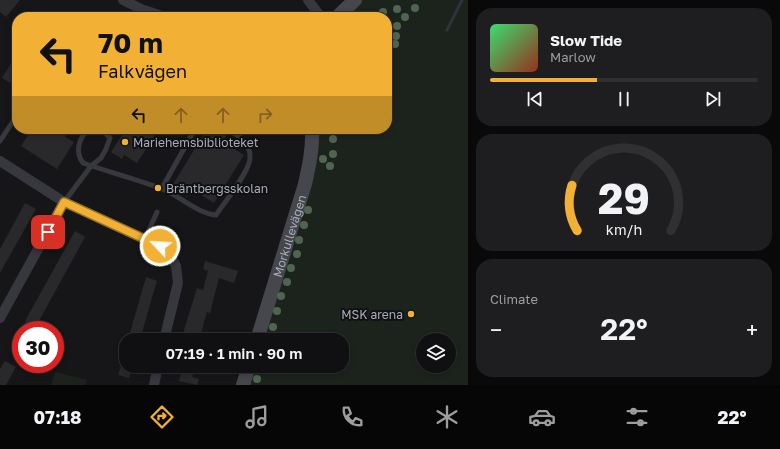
<!DOCTYPE html>
<meta charset="utf-8">
<style>
:root{--surface:#101012;--page:#1e1e20;--text:#f1f3f6;--muted:#9c9d9f;--line:#303032;--accent:#f2b134}
body{margin:0;font-family:"Golos Text",sans-serif;background:var(--page);color:var(--text);height:100vh;display:flex;flex-direction:column;font-size:15px;white-space:nowrap}
*{box-sizing:border-box;margin:0}
p{font-size:13px;color:var(--muted)}
.icon{flex:none;width:22px;height:22px;fill:none;stroke:currentColor;stroke-width:2;stroke-linecap:round;stroke-linejoin:round}
.map{position:relative;flex:1;overflow:hidden}
.sheet{display:flex;flex-direction:column;gap:8px;padding:8px;background:#09090a;width:312px}
.sheet>*{flex:none}
.top-card{position:absolute;left:12px;top:12px;width:380px;height:122px;border-radius:16px;box-shadow:0 2px 6px #0003,0 0 0 1px var(--line);background:#f2b134;color:#111;overflow:hidden}
.buttons{position:absolute;left:416px;top:333px;display:grid;gap:8px}
.buttons a{display:grid;place-items:center;width:40px;height:40px;border-radius:50%;background:var(--surface);box-shadow:0 2px 6px #0003,0 0 0 1px var(--line);font-size:20px}
.speed{position:absolute;left:12px;top:321px;display:flex;gap:8px;font-size:20px;font-weight:700;text-align:center}
.speed>*{display:grid;place-content:center;width:52px;height:52px;border-radius:50%;background:var(--surface);box-shadow:0 2px 6px #0003,0 0 0 1px var(--line);line-height:1}
.speed .limit{border:6px solid #d22;background:#fff;color:#111}
.pin{position:absolute;display:grid;place-items:center;width:34px;height:34px;color:#fff;margin:-17px;border-radius:8px;box-shadow:0 2px 6px #0006}
.me{position:absolute;width:44px;margin:-22px;rotate:295deg;stroke-linejoin:round;filter:drop-shadow(0 0 3px #0008)}
.turn{display:flex;align-items:center;gap:14px;height:84px;padding:0 20px;font-size:18px}
.turn .icon{width:52px;height:52px;stroke-width:2.5}
.turn b{display:block;font-size:28px;line-height:34px}
.lanes{display:flex;align-items:center;height:38px;padding:0 20px;background:#0003;justify-content:center;gap:20px;direction:ltr}
.lanes .off{opacity:.35}
.big{font-size:30px;font-weight:600;line-height:1.1}
.sheet .card{flex:1;display:flex;flex-direction:column;justify-content:center;gap:6px;min-width:0;padding:0 14px;border-radius:16px;background:var(--page)}
.sheet .dial{align-items:center;gap:0}
.dial svg{height:104px;overflow:visible;fill:none;stroke:var(--line);stroke-width:7;stroke-linecap:round;text-anchor:middle}
.dial text{fill:var(--text);stroke:none}
.song{display:flex;align-items:center;gap:12px}
.cover{width:48px;height:48px;border-radius:6px;background:linear-gradient(135deg,hsl(140 70% 55%),hsl(10 70% 35%))}
.played{height:4px;border-radius:2px;background:linear-gradient(90deg,var(--accent) 40%,var(--line) 40%)}
.keys{display:flex;justify-content:space-around;direction:ltr}
.heat{display:flex;justify-content:space-between;align-items:center;font-size:22px;direction:ltr}
.trip{position:absolute;left:119px;top:333px;width:230px;height:40px;border-radius:16px;background:var(--surface);box-shadow:0 2px 6px #0003,0 0 0 1px var(--line);font-weight:600;line-height:40px;text-align:center}
.tab-bar{display:flex;height:64px;justify-content:space-around;align-items:center;background:#060607;color:var(--muted)}
.tab-bar .icon{width:28px;height:28px}
.tab-bar .selected{color:var(--accent)}
.tab-bar b{font-size:18px;color:var(--text)}
main{display:flex;flex:1;min-height:0}
.map>svg:first-child{display:block}
.green{fill:#1c231d;fill-rule:evenodd}
.lines{fill:none;stroke-linecap:round;stroke-linejoin:round}
.stream{stroke:#2c353c;stroke-width:3}
.building{fill:#29292c}
.lane{stroke:#37383d;stroke-width:5}
.street{stroke:#37383d;stroke-width:10}
.secondary{stroke:#45474d;stroke-width:14}
.tree{fill:#506452}
.route-casing{stroke:#9d7322;stroke-width:10}
.route{stroke:#f2b134;stroke-width:7}
.poi-dot{fill:#f2b134;stroke:#111113;stroke-width:1.5}
.labels{text-anchor:middle;dominant-baseline:central;stroke-width:4;stroke-linejoin:round;paint-order:stroke}
.poi-label{font-size:12px;fill:#a8adb8;stroke:#111113;text-anchor:start}
.street-label{font-size:12px;fill:#a8adb8;stroke:#111113}
</style>
<main>
<div class="map">
<svg width="468" height="385" viewBox="0 0 468 385">
<rect width="100%" height="100%" fill="#161618"/>
<g class="green">
<path d="M355,0H468V385H243L249,366H342V340H257L278,269L312,129H387V17H337ZM423,340H449V366H423Z"/>
<path d="M55,372L87,380L85,385H51Z"/>
</g>
<g class="lines">
<path class="stream" d="M447,30L462,0"/>
</g>
<g class="building">
<path d="M0,0H20L6,17L0,12Z"/>
<path d="M17,53V72L10,83L2,78Z"/>
<path d="M32,129H70L65,137L74,142L57,169L21,146Z"/>
<path d="M126,129H159L137,163L124,155L122,159L111,152Z"/>
<path d="M207,129H216L226,136L223,142L244,155L214,203L193,190L190,195L173,184Z"/>
<path d="M25,203L36,209L0,273V249Z"/>
<path d="M75,231L85,237L34,330H21L26,321H25Z"/>
<path d="M205,261L238,271L234,283L219,278L210,313L207,312L199,340H181L197,288L203,290L208,271L203,269Z"/>
<path d="M146,277L157,281L151,301L140,340H128Z"/>
<path d="M5,361L16,367L6,385H0V369Z"/>
<path d="M121,366H133L129,378L118,375Z"/>
<path d="M183,366H195L192,377L199,379L197,385L179,381Z"/>
</g>
<g class="lines">
<g class="lane">
<path d="M90,129C78,137 75,152 83,163C109,172 135,179 160,188C179,195 196,213 216,215C224,203 250,171 250,158C251,151 246,143 241,138C237,134 230,132 225,129"/>
<path d="M0,141L17,115"/>
<path d="M162,188L195,129"/>
<path d="M64,202L91,166L101,158L106,149L110,138L102,129"/>
<path d="M145,239L157,212"/>
</g>
<g class="street">
<path d="M123,0L141,9L165,17"/>
<path d="M308,0L321,17"/>
<path d="M0,161L64,202L159,246L170,255L176,266L178,283L164,340"/>
<path d="M0,318L64,202"/>
<path d="M154,385L158,366"/>
</g>
<g class="secondary">
<path d="M337,17L355,0"/>
<path id="s1" d="M257,340L305,184C309,166 313,148 312,129"/>
<path d="M243,385L249,366"/>
</g>
</g>
<g class="tree">
<circle cx="415" cy="8" r="4"/>
<circle cx="397" cy="9" r="4"/>
<circle cx="383" cy="12" r="4"/>
<circle cx="405" cy="17" r="4"/>
<circle cx="397" cy="26" r="4"/>
<circle cx="396" cy="36" r="4"/>
<circle cx="395" cy="44" r="4"/>
<circle cx="333" cy="139" r="4"/>
<circle cx="333" cy="154" r="4"/>
<circle cx="323" cy="159" r="4"/>
<circle cx="330" cy="166" r="4"/>
<circle cx="308" cy="210" r="4"/>
<circle cx="304" cy="225" r="4"/>
<circle cx="299" cy="240" r="4"/>
<circle cx="297" cy="254" r="4"/>
<circle cx="291" cy="268" r="4"/>
<circle cx="287" cy="282" r="4"/>
<circle cx="281" cy="296" r="4"/>
<circle cx="277" cy="311" r="4"/>
<circle cx="273" cy="327" r="4"/>
<circle cx="257" cy="379" r="4"/>
</g>
<g class="lines">
<defs>
<path id="route" d="M48,232L64,202L160,246"/>
</defs>
<use href="#route" class="route-casing"/>
<use href="#route" class="route"/>
</g>
<g class="poi-dot">
<circle cx="125" cy="142" r="4"/>
<circle cx="158" cy="188" r="4"/>
<circle cx="411" cy="314" r="4"/>
</g>
<g class="labels">
<g class="poi-label">
<text x="133" y="142">Mariehemsbiblioteket</text>
<text x="166" y="188">Bräntbergsskolan</text>
<text x="403" y="314" text-anchor="end">MSK arena</text>
</g>
<g class="street-label">
<text stroke="none"><textPath href="#s1" startOffset="109">Morkullevägen</textPath></text>
</g>
</g>
</svg>
<div class="buttons">
<a><svg class="icon" aria-label="layers" viewBox="0 0 24 24"><path d="M12 4l9 5-9 5-9-5zM3 14l9 5 9-5"/></svg></a>
</div>
<div class="speed"><div class="limit">30</div></div>
<div class="pin" style="left:48px;top:232px;background:#d93025"><svg class="icon" aria-label="arrive" viewBox="0 0 24 24"><path d="M6 21V4h12l-3 4 3 4H6"/></svg></div>
<svg class="me" style="left:160px;top:246px" viewBox="-20 -20 40 40"><circle r="17" fill="#f2b134" stroke="#fff" stroke-width="3"/><path d="M0-11L8 9 0 5-8 9z" fill="#fff"/></svg>
<div class="trip">07:19 · 1 min · 90 m</div>
<div class="top-card">
<div class="turn"><svg class="icon" aria-label="left" viewBox="0 0 24 24"><path d="M17 20v-9H6M10 6l-5 5 5 5"/></svg><div><b>70 m</b>Falkvägen</div></div>
<div class="lanes"><svg class="icon" aria-label="left" viewBox="0 0 24 24"><path d="M17 20v-9H6M10 6l-5 5 5 5"/></svg><svg class="icon off" aria-label="ahead" viewBox="0 0 24 24"><path d="M12 20V5M6 11l6-6 6 6"/></svg><svg class="icon off" aria-label="ahead" viewBox="0 0 24 24"><path d="M12 20V5M6 11l6-6 6 6"/></svg><svg class="icon off" aria-label="right" viewBox="0 0 24 24"><path d="M7 20v-9h11M14 6l5 5-5 5"/></svg></div>
</div>
</div>
<section class="sheet">
<div class="card">
<div class="song"><i class="cover"></i><div><b>Slow Tide</b><p>Marlow</p></div></div>
<div class="played"></div>
<div class="keys"><svg class="icon" aria-label="previous" viewBox="0 0 24 24"><path d="M18 5L8 12l10 7zM5 5v14"/></svg><svg class="icon" aria-label="pause" viewBox="0 0 24 24"><path d="M8 5v14M16 5v14"/></svg><svg class="icon" aria-label="next" viewBox="0 0 24 24"><path d="M6 5l10 7-10 7zM19 5v14"/></svg></div>
</div>
<div class="card dial"><svg viewBox="0 0 100 80">
<path d="M14 69A42 42 0 1 1 86 69"/>
<path d="M14 69A42 42 0 0 1 10 34" stroke="#f2b134"/>
<text x="50" y="56" font-size="32" font-weight="700">29</text>
<text x="50" y="72" font-size="11">km/h</text>
</svg></div>
<div class="card"><p>Climate</p>
<div class="heat"><a>−</a><b class="big">22°</b><a>+</a></div>
</div>
</section>
</main>
<nav class="tab-bar">
<b>07:18</b>
<svg class="icon selected" aria-label="directions" viewBox="0 0 24 24"><path d="M12 3l9 9-9 9-9-9zM9 14v-3h6M13 9l2 2-2 2"/></svg>
<svg class="icon" aria-label="music" viewBox="0 0 24 24"><path d="M9 18V5l10-2v13"/><circle cx="6" cy="18" r="3"/><circle cx="16" cy="16" r="3"/></svg>
<svg class="icon" aria-label="phone" viewBox="0 0 24 24"><path d="M5 4h4l2 5-3 2q2 4 5 5l2-3 5 2v4C11 20 4 13 5 4z"/></svg>
<svg class="icon" aria-label="climate" viewBox="0 0 24 24"><path d="M12 3v18M4 7l16 10M4 17L20 7"/></svg>
<svg class="icon" aria-label="car" viewBox="0 0 24 24"><path d="M5 17H2v-5l4-1 3-4h7l3 4 3 1v5h-3M9 17h6M6 11h13"/><circle cx="7" cy="17" r="2"/><circle cx="17" cy="17" r="2"/></svg>
<svg class="icon" aria-label="filters" viewBox="0 0 24 24"><path d="M4 7h16M4 17h16"/><circle cx="9" cy="7" r="2"/><circle cx="15" cy="17" r="2"/></svg>
<b>22°</b>
</nav>
